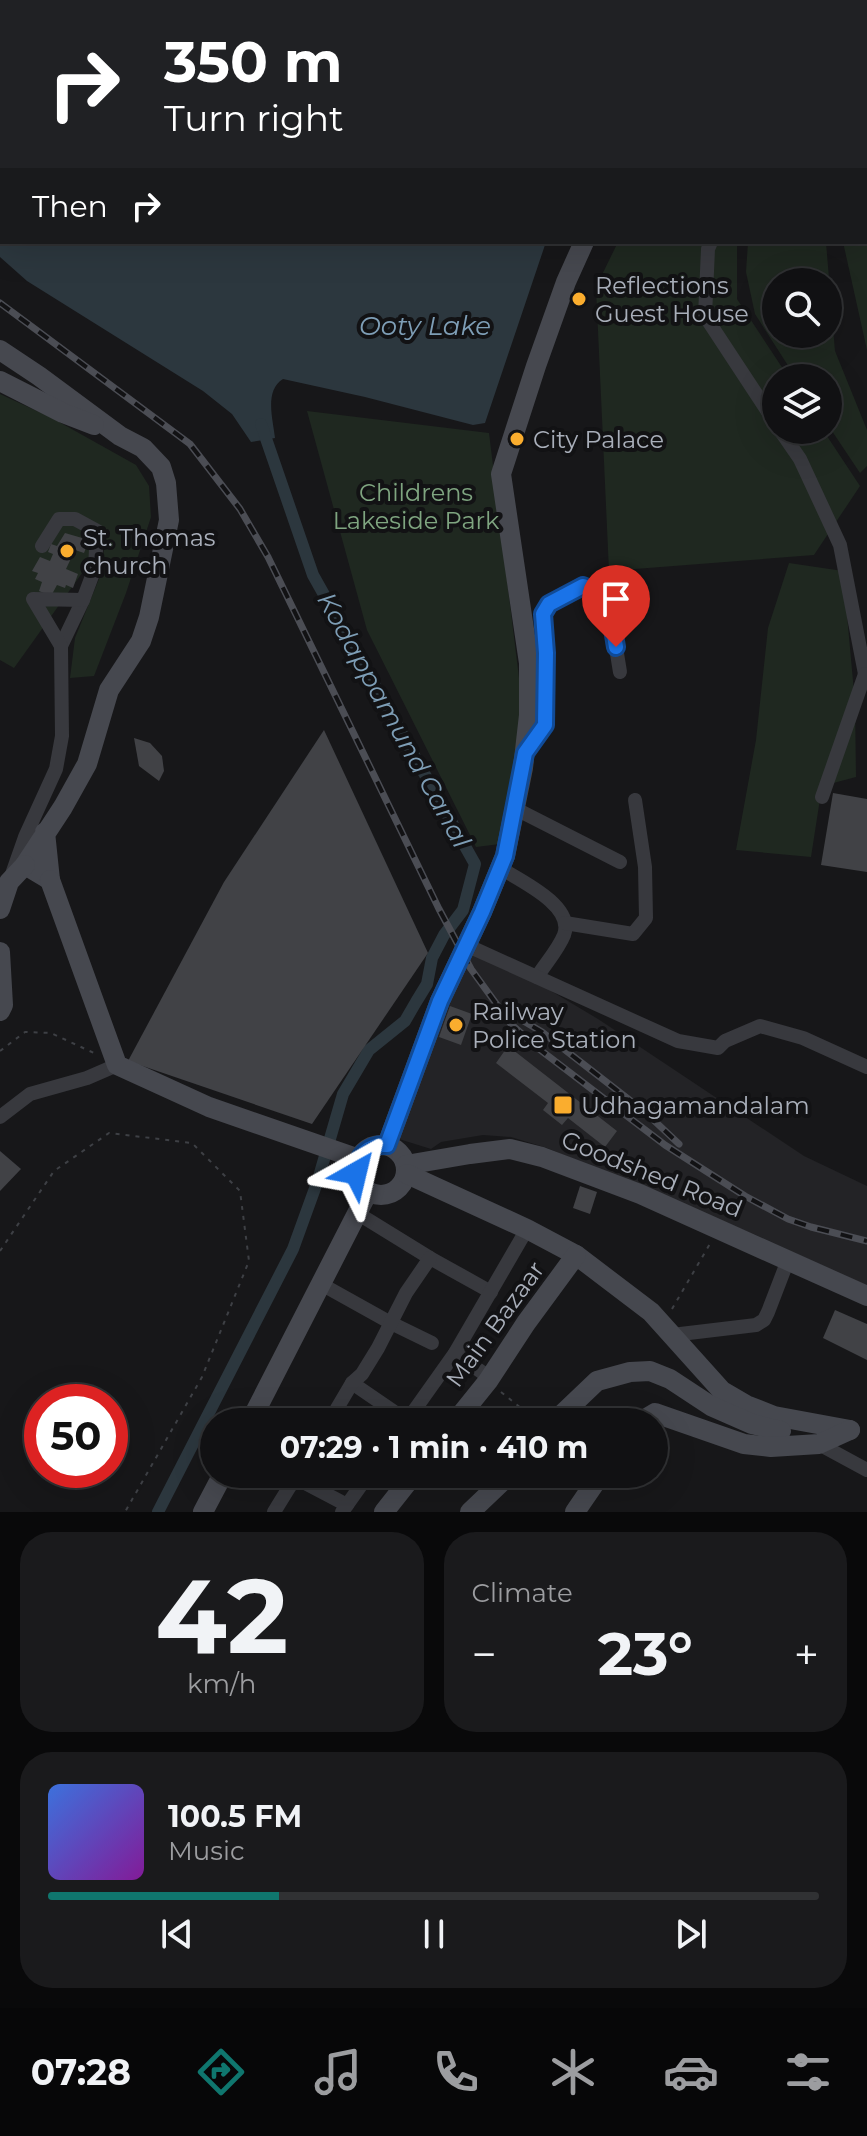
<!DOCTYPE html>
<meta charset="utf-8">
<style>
:root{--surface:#111113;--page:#1a1a1c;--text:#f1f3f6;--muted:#9c9da0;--line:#303133;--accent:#0f766e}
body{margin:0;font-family:Montserrat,sans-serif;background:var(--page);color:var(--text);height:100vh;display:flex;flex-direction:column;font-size:30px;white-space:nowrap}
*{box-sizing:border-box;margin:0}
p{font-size:26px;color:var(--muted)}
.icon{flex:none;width:44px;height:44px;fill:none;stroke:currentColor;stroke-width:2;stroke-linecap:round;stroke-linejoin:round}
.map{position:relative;height:1512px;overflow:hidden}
.details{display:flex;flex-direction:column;gap:20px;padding:20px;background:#09090a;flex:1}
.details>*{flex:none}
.top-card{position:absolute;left:0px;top:0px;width:868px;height:244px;box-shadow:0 8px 32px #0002,0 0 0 2px var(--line);background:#202124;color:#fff;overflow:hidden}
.buttons{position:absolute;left:762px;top:268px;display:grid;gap:16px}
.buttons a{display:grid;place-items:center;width:80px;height:80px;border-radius:50%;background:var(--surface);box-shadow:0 8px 32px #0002,0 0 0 2px var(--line);font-size:40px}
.speed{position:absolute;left:24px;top:1384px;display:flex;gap:16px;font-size:40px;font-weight:700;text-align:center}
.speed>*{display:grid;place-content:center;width:104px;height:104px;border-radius:50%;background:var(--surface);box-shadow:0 8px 32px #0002,0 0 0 2px var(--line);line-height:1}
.speed .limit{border:12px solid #d22;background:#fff;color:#111}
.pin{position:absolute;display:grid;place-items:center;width:68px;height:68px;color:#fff;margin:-82px -34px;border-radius:50% 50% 50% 0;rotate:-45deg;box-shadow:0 0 8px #0007}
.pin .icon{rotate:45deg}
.me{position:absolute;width:88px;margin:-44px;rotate:37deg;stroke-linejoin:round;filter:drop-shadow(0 0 6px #0008)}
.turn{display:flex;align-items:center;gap:28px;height:168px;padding:0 32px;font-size:36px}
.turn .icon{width:104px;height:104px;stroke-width:2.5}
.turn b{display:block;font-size:56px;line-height:68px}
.then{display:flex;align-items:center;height:76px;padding:0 32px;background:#0003;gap:16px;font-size:30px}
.big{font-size:60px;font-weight:700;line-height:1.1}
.details .widget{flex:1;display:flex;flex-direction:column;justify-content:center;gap:12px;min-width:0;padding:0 28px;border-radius:32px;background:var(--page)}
.details .dial{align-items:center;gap:0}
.dial b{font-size:104px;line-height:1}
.song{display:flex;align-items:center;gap:24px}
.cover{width:96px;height:96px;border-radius:12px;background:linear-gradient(135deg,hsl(220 70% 55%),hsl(290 70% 35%))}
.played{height:8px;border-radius:4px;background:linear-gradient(90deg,var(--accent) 30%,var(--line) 30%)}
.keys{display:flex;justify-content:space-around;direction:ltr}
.heat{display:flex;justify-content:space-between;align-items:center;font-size:44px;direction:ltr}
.details .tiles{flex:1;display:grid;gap:20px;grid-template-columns:1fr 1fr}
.widget:last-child{grid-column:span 2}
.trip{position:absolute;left:200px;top:1408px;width:468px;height:80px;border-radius:40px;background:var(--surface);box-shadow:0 8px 32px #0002,0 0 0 2px var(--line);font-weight:700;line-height:80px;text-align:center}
.menu{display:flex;height:128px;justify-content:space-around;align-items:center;background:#070708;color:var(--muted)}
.menu .icon{width:56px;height:56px}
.menu .active{color:var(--accent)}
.menu b{font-size:36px;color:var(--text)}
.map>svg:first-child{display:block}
.built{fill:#232326}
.green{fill:#1f2820;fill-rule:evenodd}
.water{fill:#2c373e}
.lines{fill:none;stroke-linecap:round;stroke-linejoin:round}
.canal{stroke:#2c373e;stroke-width:12}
.building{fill:#414246}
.path{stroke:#3e4045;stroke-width:2;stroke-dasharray:4 6;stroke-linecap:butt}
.street{stroke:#38393e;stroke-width:14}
.secondary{stroke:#46484f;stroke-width:20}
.rail-casing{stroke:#4b4d54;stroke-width:7}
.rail{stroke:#121214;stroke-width:4;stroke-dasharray:12;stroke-linecap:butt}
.route-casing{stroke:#114b97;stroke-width:20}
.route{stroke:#1a73e8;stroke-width:14}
.poi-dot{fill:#faad2e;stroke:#121214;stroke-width:3}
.labels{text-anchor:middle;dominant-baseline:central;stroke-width:8;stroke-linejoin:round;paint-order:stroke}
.poi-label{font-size:24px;fill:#a9afba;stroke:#121214;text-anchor:start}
.park-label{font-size:24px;fill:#7fa580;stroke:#121214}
.street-label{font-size:24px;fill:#a9afba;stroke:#121214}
.water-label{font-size:26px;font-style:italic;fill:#7e9eb6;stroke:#121214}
</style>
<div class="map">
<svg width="867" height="1512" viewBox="0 0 867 1512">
<rect width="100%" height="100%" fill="#171719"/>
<path class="built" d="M481,949L598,1019L804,1156L867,1186V1286L758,1236L547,1148L511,1137L483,1135L441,1142L431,1149L399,1139L463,963Z"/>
<g class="green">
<path d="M759,0H867V350L843,242H866V2H757Z"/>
<path d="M618,242H737V299L789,378H776V430H823L860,486L814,555L609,571L596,287Z"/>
<path d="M748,242H826L835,351L867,430V466L860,473L828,425V378H796L755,314L746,272ZM828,282V334H776V282Z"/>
<path d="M0,394L52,418L136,465L149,486L151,517L126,593L94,676L70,678L75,638L101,574L105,541L14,668L0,660Z"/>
<path d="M307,411L489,433L520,686L519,733L500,844L476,847L367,630Z"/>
<path d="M789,563L843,571L855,703L856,777L822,786L811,857L736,850L756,740L768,628Z"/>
</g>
<path class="water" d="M0,0H706L705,2H2V242H546L485,423L473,425L365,397L283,379C264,391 273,419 275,438L251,442L232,414L203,391L27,281L0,257Z"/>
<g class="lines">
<path class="canal" d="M158,1512L293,1249L318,1180L343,1094L369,1050L405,1021L416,1002L427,984L432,958L444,935L463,910L475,864L313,575L261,424"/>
</g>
<g class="building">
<path d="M65,533L89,540L84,553L75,550L66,569L78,574L73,588L66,585L65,588L57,585L51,596L39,591L42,582L35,579L38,573L32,571L40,557L50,561L53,554L48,552L51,544L57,546Z"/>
<path d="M324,730L428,953L312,1124L128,1061L224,882Z"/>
<path d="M134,738L150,743L162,756L164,771L159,781L139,766Z"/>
<path d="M833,793L867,799V872L821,865Z"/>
<path d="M450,1006L472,1014L461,1045L439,1037Z"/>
<path d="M508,1046L617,1131L605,1147L568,1118L562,1125L543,1110L548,1103L496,1063Z"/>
<path d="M0,1151L21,1169L0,1191Z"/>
<path d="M580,1186L597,1192L590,1214L573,1208Z"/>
<path d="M835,1310L867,1324V1360L823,1338Z"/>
</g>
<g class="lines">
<g class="path">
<path d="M0,1051L25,1032L51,1033L96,1054"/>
<path d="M0,1251L54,1171L109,1133L192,1143L240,1191L249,1261L202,1377L125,1512"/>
<path d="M672,1309L711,1242"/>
<path d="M501,1392L537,1421"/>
</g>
<g class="street">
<path d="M866,20H867"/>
<path d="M711,242L708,249L705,316L776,424"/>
<path d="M780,430L800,459L840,545L865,674L867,677"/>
<path d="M61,646L83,600"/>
<path d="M526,752L545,725L546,653L543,614L549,604L583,586L603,595L612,623L620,672"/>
<path d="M822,797L865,674"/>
<path d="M516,809L620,862"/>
<path d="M500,868C521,881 575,906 564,935C558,950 545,964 537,977"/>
<path d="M12,874L25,837L56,769L62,736L61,646L33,599L83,600L95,568L97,531L75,519H59L42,546"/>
<path d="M565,923L633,934L646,918L645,867L635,800"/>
<path d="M466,945L678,1041L718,1048L725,1041L760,1026L803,1038L867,1067"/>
<path d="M0,1117L30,1094L87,1078L117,1065"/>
<path d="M357,1213L430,1258L491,1292"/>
<path d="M321,1284L391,1323L432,1343"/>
<path d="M672,1335L756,1325L764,1320L768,1312L788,1260"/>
<path d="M455,1353L490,1378"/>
<path d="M352,1383L409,1422"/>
<path d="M329,1422L352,1383L362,1374L378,1348L406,1293L430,1258"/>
<path d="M406,1422L455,1353L527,1229"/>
<path d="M819,1444L867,1470"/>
<path d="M288,1474L347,1505"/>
<path d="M274,1512L290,1486L302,1475"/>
<path d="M342,1512L369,1474"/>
</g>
<g class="secondary">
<path d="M745,2L747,0"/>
<path d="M0,350L39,376L120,436L143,448L161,467L166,483L169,520L149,617L141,641L109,690L87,764L63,807L25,865L50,880L45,832"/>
<path d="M0,381L63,413L94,425"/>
<path d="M50,880L117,1065L209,1107L359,1159"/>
<path d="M0,909L9,882L25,865"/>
<path d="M0,952L3,1005L0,1011"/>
<circle cx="381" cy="1170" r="25"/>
<path d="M387,1145L440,1001L482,912L505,856L523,768L529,715V663L501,474L536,366L566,282L584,242"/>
<path d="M406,1165L470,1154L510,1149L542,1157L640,1194L867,1296"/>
<path d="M407,1174L527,1229L576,1255L651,1312L722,1391L746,1405L774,1416L850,1430"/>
<path d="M250,1422L368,1192"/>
<path d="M455,1422L488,1381L526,1323L576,1255"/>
<path d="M554,1422L597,1381L630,1372L650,1371L670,1379L711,1406L752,1424L781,1431"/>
<path d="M640,1422L655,1413L744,1444L771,1447L819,1444L850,1430"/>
<path d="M203,1512L223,1474"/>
<path d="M384,1512L414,1474"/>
<path d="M470,1512L510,1474"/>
<path d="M575,1512L601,1474"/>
</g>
<defs>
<g id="rail">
<path d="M0,303L190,444L240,509L268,557L439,909L471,969L511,1024L539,1049L665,1145L745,1196L788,1219L811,1227L867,1241"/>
<path d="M512,1014L542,1032L645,1112L679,1144"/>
</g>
</defs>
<use href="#rail" class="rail-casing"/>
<use href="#rail" class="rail"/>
</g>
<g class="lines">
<defs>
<path id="route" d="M356,1173C356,1155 369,1144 387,1145L440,1001L482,912L505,856L525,753L545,725L546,653L543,614L549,604L583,586L603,595L612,623L616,647"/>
</defs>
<use href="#route" class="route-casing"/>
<use href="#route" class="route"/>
</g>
<g class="poi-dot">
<circle cx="579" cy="299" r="8"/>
<circle cx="517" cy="439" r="8"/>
<circle cx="67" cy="551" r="8"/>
<circle cx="456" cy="1025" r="8"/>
<rect x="553" y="1095" width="20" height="20" rx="4"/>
</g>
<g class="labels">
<g class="poi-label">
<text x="595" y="285">Reflections<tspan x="595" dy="28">Guest House</tspan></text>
<text x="533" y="439">City Palace</text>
<text x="83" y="537">St. Thomas<tspan x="83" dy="28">church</tspan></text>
<text x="472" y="1011">Railway<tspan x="472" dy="28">Police Station</tspan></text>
<text x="581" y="1105">Udhagamandalam</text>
</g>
<g class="park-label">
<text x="416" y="492">Childrens<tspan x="416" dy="28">Lakeside Park</tspan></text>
</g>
<g class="street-label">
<text transform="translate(652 1174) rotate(22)">Goodshed Road</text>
<text transform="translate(495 1324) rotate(-54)">Main Bazaar</text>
</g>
<g class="water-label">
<text x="425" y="326">Ooty Lake</text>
<text transform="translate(394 720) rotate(61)">Kodappamund Canal</text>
</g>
</g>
</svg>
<div class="buttons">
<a><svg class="icon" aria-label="search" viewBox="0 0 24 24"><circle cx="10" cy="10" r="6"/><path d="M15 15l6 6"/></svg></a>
<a><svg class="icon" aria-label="layers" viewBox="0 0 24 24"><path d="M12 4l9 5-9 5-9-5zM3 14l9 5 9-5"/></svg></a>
</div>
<div class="speed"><div class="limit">50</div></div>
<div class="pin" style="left:616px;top:647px;background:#d93025"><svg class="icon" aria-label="arrive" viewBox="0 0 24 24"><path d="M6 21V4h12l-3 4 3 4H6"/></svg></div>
<svg class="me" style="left:356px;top:1173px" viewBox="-20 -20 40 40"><path d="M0-17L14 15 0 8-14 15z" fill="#1a73e8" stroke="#fff" stroke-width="4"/></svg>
<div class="trip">07:29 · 1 min · 410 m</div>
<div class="top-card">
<div class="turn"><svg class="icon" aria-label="right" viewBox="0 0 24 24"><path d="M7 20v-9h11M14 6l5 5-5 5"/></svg><div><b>350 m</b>Turn right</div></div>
<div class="then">Then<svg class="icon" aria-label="right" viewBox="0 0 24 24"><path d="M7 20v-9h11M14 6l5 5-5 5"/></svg></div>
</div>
</div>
<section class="details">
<div class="tiles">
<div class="widget dial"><b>42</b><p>km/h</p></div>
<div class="widget"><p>Climate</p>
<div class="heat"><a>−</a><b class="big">23°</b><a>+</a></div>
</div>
<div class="widget">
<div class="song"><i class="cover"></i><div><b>100.5 FM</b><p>Music</p></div></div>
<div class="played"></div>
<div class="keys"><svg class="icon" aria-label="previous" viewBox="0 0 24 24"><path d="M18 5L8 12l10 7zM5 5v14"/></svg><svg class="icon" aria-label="pause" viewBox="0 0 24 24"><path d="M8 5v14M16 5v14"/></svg><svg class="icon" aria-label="next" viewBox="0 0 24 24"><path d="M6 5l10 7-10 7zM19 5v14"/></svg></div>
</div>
</div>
</section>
<nav class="menu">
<b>07:28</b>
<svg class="icon active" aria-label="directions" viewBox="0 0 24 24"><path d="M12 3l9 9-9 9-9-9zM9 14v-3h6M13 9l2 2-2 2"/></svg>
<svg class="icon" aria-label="music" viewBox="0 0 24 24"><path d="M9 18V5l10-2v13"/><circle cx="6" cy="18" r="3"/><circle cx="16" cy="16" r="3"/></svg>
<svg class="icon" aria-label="phone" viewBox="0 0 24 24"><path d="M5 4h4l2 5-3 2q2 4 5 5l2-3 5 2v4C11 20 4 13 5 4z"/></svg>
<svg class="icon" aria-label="climate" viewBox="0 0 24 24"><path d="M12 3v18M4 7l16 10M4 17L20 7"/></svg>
<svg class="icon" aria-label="car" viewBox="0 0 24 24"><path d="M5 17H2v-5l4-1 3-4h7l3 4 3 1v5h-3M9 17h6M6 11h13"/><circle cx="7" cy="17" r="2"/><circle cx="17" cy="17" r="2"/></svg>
<svg class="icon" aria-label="filters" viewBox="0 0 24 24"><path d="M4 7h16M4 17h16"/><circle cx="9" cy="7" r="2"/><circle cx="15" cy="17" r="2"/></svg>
</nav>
